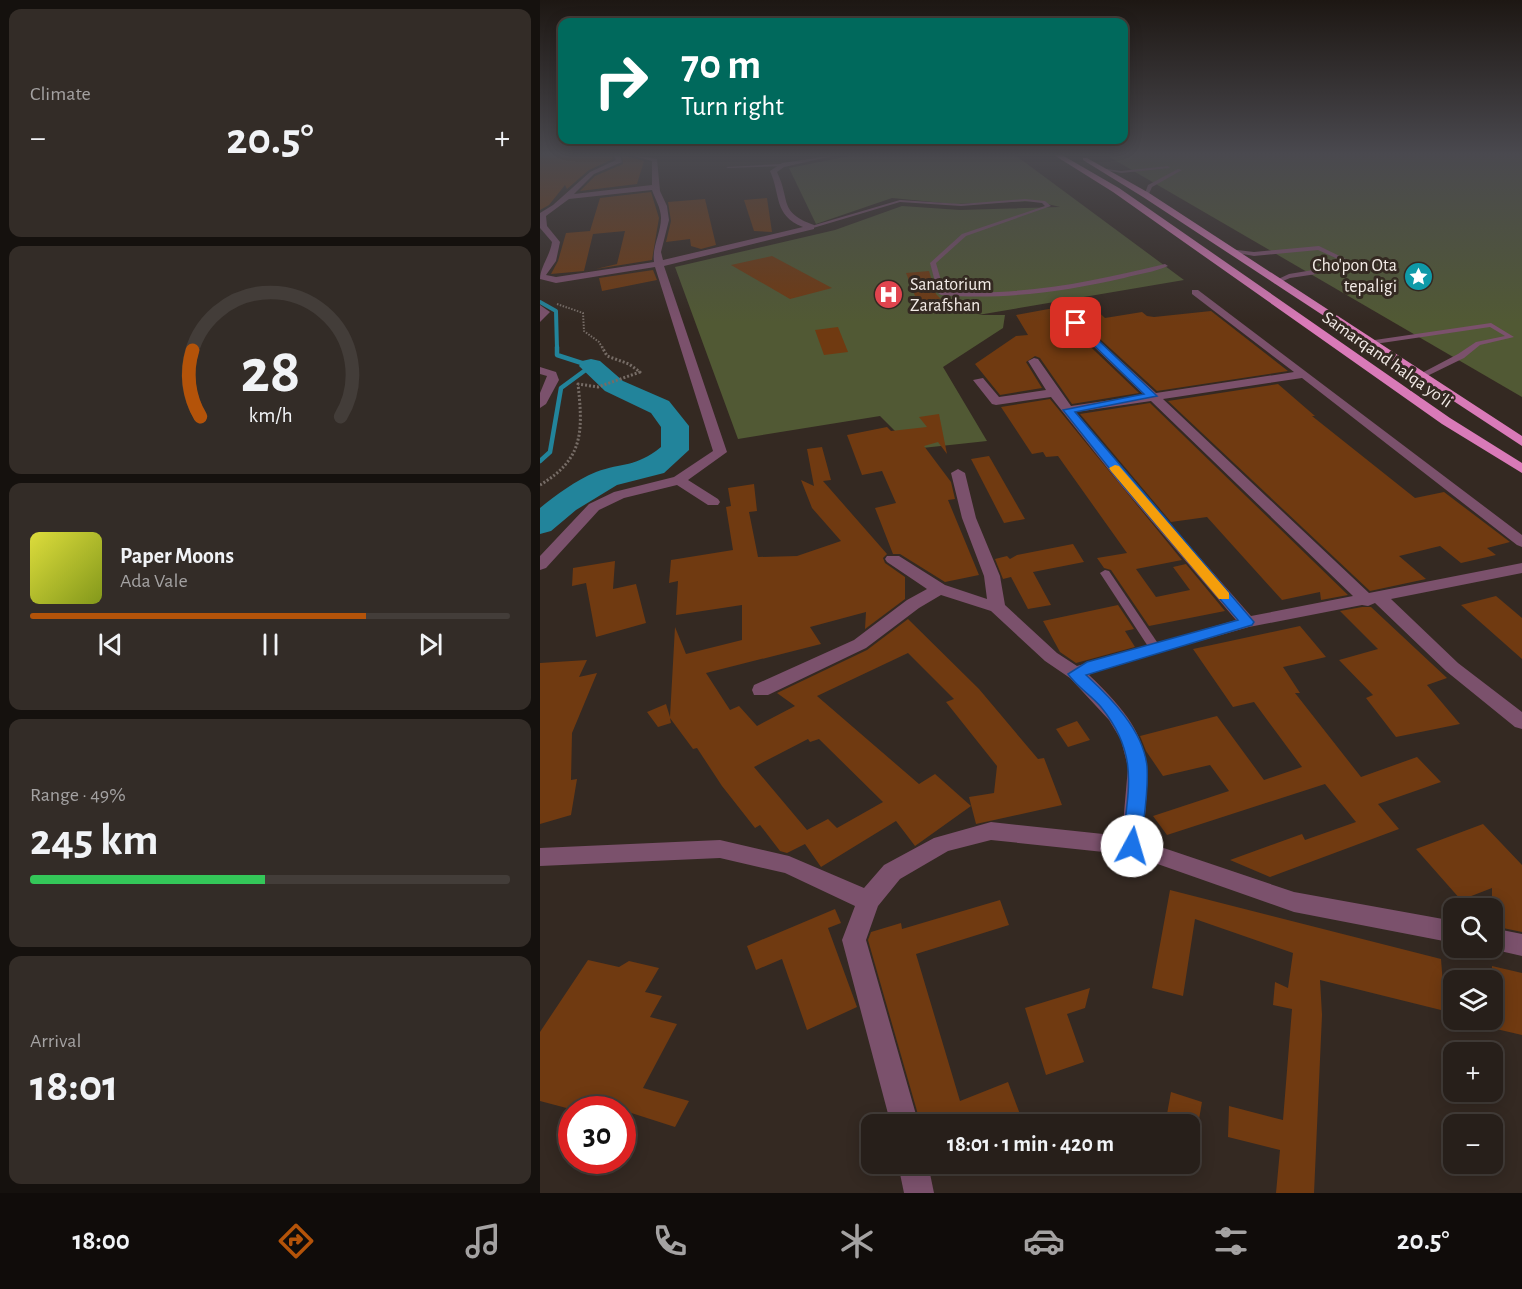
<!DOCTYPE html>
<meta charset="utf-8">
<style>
:root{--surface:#271f1a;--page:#332c27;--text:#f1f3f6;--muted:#a4a2a2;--line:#433d39;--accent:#b45309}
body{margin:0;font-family:"Alegreya Sans",sans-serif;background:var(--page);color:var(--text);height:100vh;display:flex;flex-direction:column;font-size:22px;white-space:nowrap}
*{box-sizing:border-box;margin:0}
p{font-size:20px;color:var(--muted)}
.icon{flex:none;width:33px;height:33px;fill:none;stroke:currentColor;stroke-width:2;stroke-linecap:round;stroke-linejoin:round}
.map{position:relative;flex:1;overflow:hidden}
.panel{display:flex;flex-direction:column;gap:9px;padding:9px;background:#15110e;width:540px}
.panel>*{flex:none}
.hud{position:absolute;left:18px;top:18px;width:570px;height:126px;border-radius:12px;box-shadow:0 3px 15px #0003,0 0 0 2px var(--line);background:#00695c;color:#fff;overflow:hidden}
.fabs{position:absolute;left:903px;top:898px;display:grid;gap:12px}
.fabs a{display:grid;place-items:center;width:60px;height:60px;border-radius:12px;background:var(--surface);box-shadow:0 3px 15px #0003,0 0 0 2px var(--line);font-size:30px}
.speed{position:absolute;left:18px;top:1096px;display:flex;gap:12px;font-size:30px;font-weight:700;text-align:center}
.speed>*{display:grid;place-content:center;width:78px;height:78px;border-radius:50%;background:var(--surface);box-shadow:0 3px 15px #0003,0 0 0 2px var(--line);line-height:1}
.speed .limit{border:9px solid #d22;background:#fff;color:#111}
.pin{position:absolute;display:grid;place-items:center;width:51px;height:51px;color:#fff;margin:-26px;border-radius:12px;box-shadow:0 3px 9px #0006}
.me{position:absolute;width:66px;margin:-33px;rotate:6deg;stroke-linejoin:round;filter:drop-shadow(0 0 4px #0008)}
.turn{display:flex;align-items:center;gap:21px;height:126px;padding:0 24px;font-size:27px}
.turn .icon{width:78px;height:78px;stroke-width:2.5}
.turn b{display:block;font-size:42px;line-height:51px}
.big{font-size:45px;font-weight:700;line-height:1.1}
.panel .tile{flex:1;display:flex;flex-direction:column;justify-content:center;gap:9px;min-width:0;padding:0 21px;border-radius:12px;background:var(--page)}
.panel .dial{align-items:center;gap:0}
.dial svg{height:156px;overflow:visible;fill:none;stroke:var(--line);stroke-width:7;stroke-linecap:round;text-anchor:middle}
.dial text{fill:var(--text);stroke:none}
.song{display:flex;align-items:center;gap:18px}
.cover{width:72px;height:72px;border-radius:9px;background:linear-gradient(135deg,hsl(60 70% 55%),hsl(70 70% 35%))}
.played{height:6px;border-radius:3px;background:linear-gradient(90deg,var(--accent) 70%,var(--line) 70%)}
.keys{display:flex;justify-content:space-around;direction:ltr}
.heat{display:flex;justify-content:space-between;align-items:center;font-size:33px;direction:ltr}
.charge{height:9px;border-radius:4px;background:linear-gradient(90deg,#34c759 49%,var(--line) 0)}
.trip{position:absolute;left:321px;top:1114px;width:339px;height:60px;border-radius:12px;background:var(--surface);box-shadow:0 3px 15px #0003,0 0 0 2px var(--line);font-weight:700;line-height:60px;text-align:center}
.tab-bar{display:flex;height:96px;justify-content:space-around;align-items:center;background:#100c0a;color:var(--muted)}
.tab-bar .icon{width:42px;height:42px}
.tab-bar .selected{color:var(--accent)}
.tab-bar b{font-size:27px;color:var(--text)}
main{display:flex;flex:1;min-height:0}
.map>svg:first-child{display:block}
.green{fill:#515934}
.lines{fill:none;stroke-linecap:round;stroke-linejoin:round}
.stream-far1{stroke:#22849b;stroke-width:4}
.stream{stroke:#22849b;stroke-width:4.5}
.river{fill:#22849b;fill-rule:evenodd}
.building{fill:#703a11;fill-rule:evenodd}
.path-far1{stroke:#766c66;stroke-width:2;stroke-dasharray:1.5 1.5;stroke-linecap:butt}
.path{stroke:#766c66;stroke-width:3;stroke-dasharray:2 2;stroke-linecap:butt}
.service{fill:#7b516c;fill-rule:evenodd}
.minor{fill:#7b516c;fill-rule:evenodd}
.trunk{fill:#d97ab8;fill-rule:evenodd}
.route{fill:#1a73e8;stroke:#114b97;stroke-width:1.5}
.slow{fill:#f59e0b}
.labels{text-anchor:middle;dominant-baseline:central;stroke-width:6;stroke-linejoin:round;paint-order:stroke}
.far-poi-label{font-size:18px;fill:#f3ebe7;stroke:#342922;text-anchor:end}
.far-street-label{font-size:18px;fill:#f3ebe7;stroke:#342922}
</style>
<main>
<section class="panel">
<div class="tile"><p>Climate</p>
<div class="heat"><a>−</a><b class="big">20.5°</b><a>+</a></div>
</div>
<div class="tile dial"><svg viewBox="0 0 100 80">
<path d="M14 69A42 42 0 1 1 86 69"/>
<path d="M14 69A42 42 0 0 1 10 35" stroke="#b45309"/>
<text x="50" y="56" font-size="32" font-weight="700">28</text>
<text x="50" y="72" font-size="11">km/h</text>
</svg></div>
<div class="tile">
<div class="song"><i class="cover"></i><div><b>Paper Moons</b><p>Ada Vale</p></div></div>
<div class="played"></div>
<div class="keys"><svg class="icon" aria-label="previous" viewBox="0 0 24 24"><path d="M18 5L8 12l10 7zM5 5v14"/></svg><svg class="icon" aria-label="pause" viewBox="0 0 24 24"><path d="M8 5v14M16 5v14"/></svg><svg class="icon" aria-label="next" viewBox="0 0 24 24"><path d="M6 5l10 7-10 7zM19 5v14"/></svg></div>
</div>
<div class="tile"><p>Range · 49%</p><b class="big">245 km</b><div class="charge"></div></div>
<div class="tile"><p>Arrival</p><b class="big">18:01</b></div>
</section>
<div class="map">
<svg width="982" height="1193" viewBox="0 0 982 1193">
<rect width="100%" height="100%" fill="#342922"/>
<g class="green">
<path d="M315,155H475L644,280L438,315H465L463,328L403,367L447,441L373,449L340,416L198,439L135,267L295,230L362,206L420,210L520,207L495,201L414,204L352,198L276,224L249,168Z"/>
<path d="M566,155H982V397Z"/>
</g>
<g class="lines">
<path class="stream-far1" d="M0,302L16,311L17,349"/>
<path class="stream" d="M0,461L10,452L21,388L51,366L17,355V347"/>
<path class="river" d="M51,359L60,361L83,381L129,401L149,426V450L124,473L77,485L36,510L11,531L0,534V508C16,495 36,480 56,472C83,462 95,468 121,447V427L111,413L65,391L39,366L42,361Z"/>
</g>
<g class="building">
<path d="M0,155H72L73,159L49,170L27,189L25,185L9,205L0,210Z"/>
<path d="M82,155L104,161L97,184L40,191L55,176L83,164Z"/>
<path d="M111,192L119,218L112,260L56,269L77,264L85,231L53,234L44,271L11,274L18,261L26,233L50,231L60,198Z"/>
<path d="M227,198L232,232L214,231L204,200Z"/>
<path d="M165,199L176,245L161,249L151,246L150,239L126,242L131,221L128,202Z"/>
<path d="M232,256L292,288L250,299L191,265Z"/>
<path d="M113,270L117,280L62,291L59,278Z"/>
<path d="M389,271L396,294L401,299L377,301L366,273Z"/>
<path d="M549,303L565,318L602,312L607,316L614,317L671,311L748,371L617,391L525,307Z"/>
<path d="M514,308L515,313L599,393L532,404L500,358L495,356L486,362L502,388L460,395L435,364L476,336L488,335L476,315Z"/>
<path d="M298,327L308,352L284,355L275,330Z"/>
<path d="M738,384L775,416H772L875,498L904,492L970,542L947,548L956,555L921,563L900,546L859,556L886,579L830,591L628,401Z"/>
<path d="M510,399L642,560L596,569L616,597L650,590L633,567L646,564L685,611L609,626L571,570L564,568L557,558L587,553L518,456L506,457L503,452L492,454L461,407Z"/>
<path d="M610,403L808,595L781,600L780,592L742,600L667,517L631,522L540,414Z"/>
<path d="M399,414L407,454L398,442L384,446L411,482L415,499L408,500L439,575L405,582L360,554H353L335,508L356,503L342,471L322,475L307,435L347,427L351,431L387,427L379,417Z"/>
<path d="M282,447L291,480L283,481L347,554L343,558L345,563L365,577V599L325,629L326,612L270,627L281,644L166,673L190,710L199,706L217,726L255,706L237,693L327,650L368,619L439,689L498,759L504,758L522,805L436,824L429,797L454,793L457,766L406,702L414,699L368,653L277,696L379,784L395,774L431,806L375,846L356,821L281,867L265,844L247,853L240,851L220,825L215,828L182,786L157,748L153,749L130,718L131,723L118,727L107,712L126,704L130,717L135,627L146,654L202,640V605L136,615L138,581L129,583L131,560L193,550L186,507L191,506L188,488L214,484L217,511L209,512L218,557L257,556L301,541L272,508L261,480L274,486L267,449ZM268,739L270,742L279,739L343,802L297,828L288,819L267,830L214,767Z"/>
<path d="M449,456L485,519L464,523L431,459Z"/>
<path d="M533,544L544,562L493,572L511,605L488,609L471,577L463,579L455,559L467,556L470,559L477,555Z"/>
<path d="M75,561L73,589L96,584L106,623L56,637L46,583L32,586L33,568Z"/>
<path d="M956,596L982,618V659L921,605Z"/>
<path d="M578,605L594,629L585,631L595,647L536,663L520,652L503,621Z"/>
<path d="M822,607H831L907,678L887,685L920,724L856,737L826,698L833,695L799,660L838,649L800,611Z"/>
<path d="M760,626L786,657L743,667L760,693H755L821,777L877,757L901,782L838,804L859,829L730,877L690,860L762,834L765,840L816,822L785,784L627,835L613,816L689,791L670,765L623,776L606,751L600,736L677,716L724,780L762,767L714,702L693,707L653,649Z"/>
<path d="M47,660L39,677L57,673L32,733L31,780L37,779L31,815L0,824V663Z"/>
<path d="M537,721L550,740L528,747L516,729Z"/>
<path d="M943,824L982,865V932L963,928L952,912V888L921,900L876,849Z"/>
<path d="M630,890L901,959L905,1011L780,980L782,1015L774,1193H736L740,1150L688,1137L689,1106L743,1120L752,1009L733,1005L735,982L748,988L753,953L655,919L643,996L612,988Z"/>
<path d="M460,900L469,925L376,954L420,1101L468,1082L484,1125H381L328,940L331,932L361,923L362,929Z"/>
<path d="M295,909L301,923L288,928L317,1007L267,1030L242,959L216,970L207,946Z"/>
<path d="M48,960L79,967L89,961L119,968L105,992L122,996L110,1017L137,1024L103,1088L149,1101L135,1127L82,1110H34L0,1101V1032Z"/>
<path d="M952,966L982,973V1035L952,1028Z"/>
<path d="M550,988L545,1008L527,1014L544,1062L506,1075L485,1008Z"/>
<path d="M631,1092L662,1102L658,1125H625Z"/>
</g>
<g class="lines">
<path class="path-far1" d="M17,304L43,313L44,331L59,342L63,349"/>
<path class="path" d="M0,485C44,459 43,431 38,384L58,387L100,372L89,364L67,356L62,347"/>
<g class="service">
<path d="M242,164L244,166L188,168L186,167Z"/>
<path d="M628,166L630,168L581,173L565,170L567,169L581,171Z"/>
<path d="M638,169L642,170L612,187L608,196H604L608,185Z"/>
<path d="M485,199L505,201L511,206L426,236L396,263L404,291C480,297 551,282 625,264L628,266C615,272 598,274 584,278C523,292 463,300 401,295L398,293L390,263L422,234L505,206L502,203L485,201L421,206L360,202L273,228L268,227L360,200L421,204Z"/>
<path d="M779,246L816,264L810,269L750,278L736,284L734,283V281L749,274L809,264L778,250L714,256L686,251L689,249L714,252Z"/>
<path d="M951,323L974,337L940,345L924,358L881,379H878V375L918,354L936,342L965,336L950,327L828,345L825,343L828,341Z"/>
<path d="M565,570L569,571L619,645L621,648L619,651H611L560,573Z"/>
</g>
<g class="minor">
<path d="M74,155H80L82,162L54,174L34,194L112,185V161L90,155L117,159L120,191L127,206L129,220L121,252L123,260L263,227C233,215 241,195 230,171L242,163L297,155L244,167L237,172C251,201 238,212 274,225V229L124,266L187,452L148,480L178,499L180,502L178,505H168L137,485L84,498L59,510L6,568L0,570V556L49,504L74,492L134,477L173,451L115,267L16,283L0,279C0,267 10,256 12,242L0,228V213L13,205L50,172L76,160ZM112,190C115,199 121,208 121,218C121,233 112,246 114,262L16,277L6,275L16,261L20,242L7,226L6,216L29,199Z"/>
<path d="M652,290H658L982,535V547L977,545L762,378L623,399L829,593L982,563V573L851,599L918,663L982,712V729L975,727L906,671L835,603L828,606L822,605L709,627L558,670L549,675C614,737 610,756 603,841L754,892L914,921V943L754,912L592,855L451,840L408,851L360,879L338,906L326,940L379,1125H351L302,940L315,906L245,873L180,858L0,866V848L180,840L249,856L324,888L344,865L394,838L451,822L582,836L588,767L581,740L569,720L530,678L505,661L451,611L401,595L379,608L326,648L228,695H214L212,690L214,685L314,640L367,600L387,589L347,562L345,559L347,556H359L405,585L447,599L444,576L422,518L411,473L418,469L425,473L436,518L460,576L465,605L517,653L537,666L696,620L580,484L511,397L456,405L452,404L433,380L443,378L459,397L506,390L488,361L494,358L498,359L531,406L604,395L517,311L516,309L521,306L616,393L754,372L652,294ZM611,401L813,596L711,616L590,478L536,412Z"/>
<path d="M0,305L10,312L0,322Z"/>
<path d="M0,367L16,372L19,380L6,404L0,408V393L7,376L0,374Z"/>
<path d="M952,928L982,934V956L947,948H952Z"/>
<path d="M358,1164H388L394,1193H364Z"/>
</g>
<g class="trunk">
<path d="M514,155H522L579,188L910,418L982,463V473L902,424L573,192Z"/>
<path d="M543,158H547L609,193L982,436V446L603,197L543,160Z"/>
</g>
</g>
<linearGradient id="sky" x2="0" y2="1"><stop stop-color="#1d1713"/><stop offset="0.48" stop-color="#4a494f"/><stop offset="1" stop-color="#4a494f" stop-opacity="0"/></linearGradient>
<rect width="982" height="322" fill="url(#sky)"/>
<path class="route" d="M533,322H539L617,396L535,412L714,622L712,625L546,675C571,698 603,730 607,766C609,792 603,820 601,846L598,851L592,853L585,851L582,846C588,790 600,755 561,707C551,695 537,687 528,674L547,662L698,620L581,483L523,410L604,394L533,325Z"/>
<path class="slow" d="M575,465L579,466L689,593V599H679L571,471L569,468Z"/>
<defs>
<symbol id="sight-disc" viewBox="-11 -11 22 22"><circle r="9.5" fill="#0f9aa8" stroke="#342922"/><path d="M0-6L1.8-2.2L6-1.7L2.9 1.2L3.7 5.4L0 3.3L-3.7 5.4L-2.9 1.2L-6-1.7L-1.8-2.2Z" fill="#fff"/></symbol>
<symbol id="hospital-disc" viewBox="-11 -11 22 22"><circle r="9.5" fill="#e0444e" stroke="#342922"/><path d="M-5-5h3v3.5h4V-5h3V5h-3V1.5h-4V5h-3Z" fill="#fff"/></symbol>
</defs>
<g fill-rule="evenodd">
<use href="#sight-disc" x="862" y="260" width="33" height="33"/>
<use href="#hospital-disc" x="332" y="278" width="33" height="33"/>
</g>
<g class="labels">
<g class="far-poi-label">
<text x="857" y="266">Cho'pon Ota<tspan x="857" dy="21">tepaligi</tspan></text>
<text x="370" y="285" text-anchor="start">Sanatorium<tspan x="370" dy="21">Zarafshan</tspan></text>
</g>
<g class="far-street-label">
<text transform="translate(847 360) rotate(35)">Samarqand halqa yoʻli</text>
</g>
</g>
</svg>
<div class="fabs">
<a><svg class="icon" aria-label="search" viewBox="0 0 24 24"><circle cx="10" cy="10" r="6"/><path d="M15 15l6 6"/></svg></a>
<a><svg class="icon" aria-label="layers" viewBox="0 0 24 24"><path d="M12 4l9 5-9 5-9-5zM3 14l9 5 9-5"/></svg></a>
<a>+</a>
<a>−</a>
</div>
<div class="speed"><div class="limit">30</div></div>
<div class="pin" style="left:536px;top:323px;background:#d93025"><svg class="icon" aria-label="arrive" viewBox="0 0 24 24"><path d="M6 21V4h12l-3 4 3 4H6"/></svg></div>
<svg class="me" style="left:592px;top:846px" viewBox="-20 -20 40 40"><circle r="19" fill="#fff"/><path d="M0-13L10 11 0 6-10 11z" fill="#1a73e8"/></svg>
<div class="trip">18:01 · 1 min · 420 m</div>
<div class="hud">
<div class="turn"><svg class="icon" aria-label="right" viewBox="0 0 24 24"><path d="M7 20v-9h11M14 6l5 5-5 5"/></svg><div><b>70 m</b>Turn right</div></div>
</div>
</div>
</main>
<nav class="tab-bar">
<b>18:00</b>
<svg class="icon selected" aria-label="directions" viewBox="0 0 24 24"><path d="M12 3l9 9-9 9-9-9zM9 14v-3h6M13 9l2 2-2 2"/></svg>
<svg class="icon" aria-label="music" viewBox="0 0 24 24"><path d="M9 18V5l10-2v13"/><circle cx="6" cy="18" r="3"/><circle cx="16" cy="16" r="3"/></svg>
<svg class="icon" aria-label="phone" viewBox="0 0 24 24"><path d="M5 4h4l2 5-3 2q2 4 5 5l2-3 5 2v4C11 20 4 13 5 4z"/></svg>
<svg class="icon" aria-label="climate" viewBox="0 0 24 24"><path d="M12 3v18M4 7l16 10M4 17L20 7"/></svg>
<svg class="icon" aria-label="car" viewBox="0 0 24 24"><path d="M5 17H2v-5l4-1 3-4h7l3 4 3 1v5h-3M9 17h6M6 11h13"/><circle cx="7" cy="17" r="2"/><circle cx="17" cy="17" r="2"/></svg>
<svg class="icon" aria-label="filters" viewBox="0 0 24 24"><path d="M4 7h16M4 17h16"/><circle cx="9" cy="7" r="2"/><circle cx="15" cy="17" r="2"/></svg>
<b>20.5°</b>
</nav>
